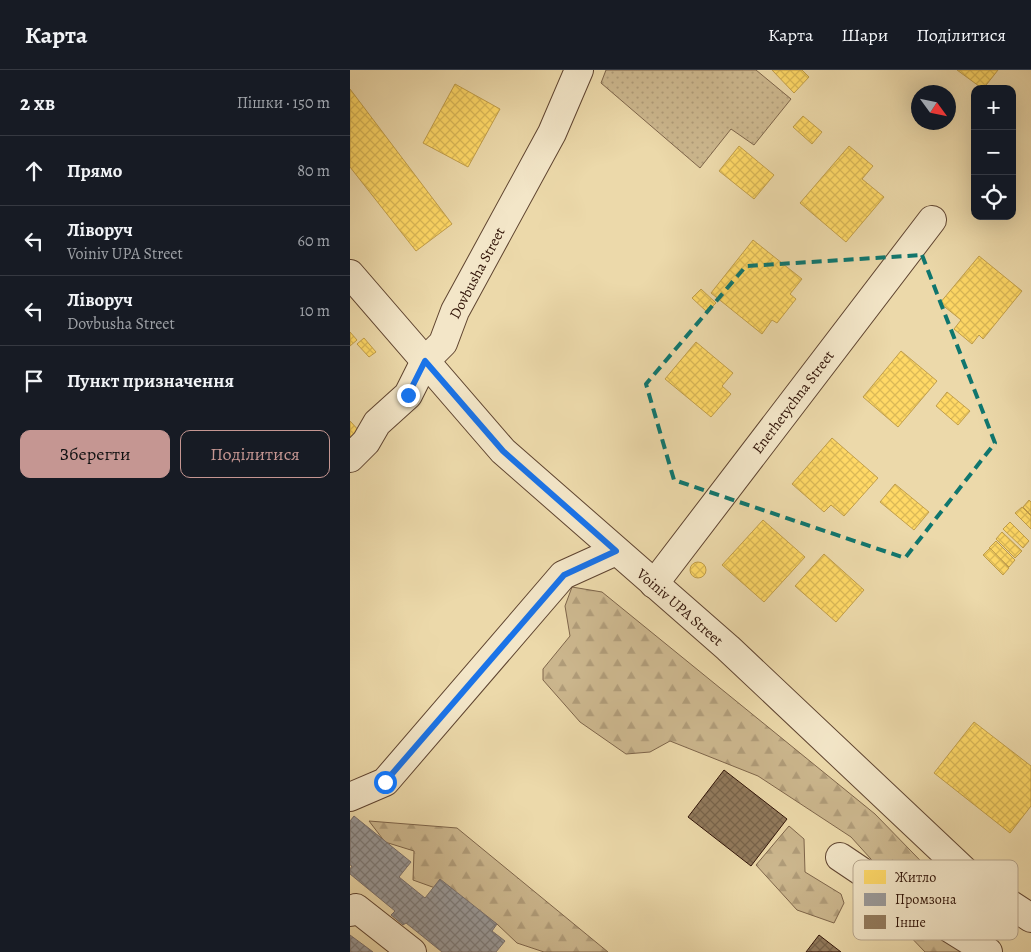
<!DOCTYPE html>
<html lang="uk">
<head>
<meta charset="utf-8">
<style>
  body { margin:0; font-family:Alegreya,serif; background:#20242c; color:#f1f3f6 }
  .controls { position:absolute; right:15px; top:15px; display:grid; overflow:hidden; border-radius:10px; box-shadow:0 5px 20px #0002 }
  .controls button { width:45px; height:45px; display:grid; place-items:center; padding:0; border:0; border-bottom:1px solid #363941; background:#171b24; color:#f1f3f6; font:25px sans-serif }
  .compass { position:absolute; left:561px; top:15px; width:45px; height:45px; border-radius:50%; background:#171b24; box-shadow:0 5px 20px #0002; rotate:123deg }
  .stop { position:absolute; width:15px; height:15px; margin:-11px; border:4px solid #1a73e8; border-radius:50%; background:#fff }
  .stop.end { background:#1a73e8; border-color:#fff; box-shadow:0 1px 5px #0008 }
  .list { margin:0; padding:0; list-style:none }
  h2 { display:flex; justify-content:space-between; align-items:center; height:65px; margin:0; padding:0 20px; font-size:21px }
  h2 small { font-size:16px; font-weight:400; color:#9ea1a6 }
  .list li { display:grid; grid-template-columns:32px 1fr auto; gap:15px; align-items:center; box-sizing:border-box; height:70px; padding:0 20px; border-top:1px solid #363941 }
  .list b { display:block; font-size:19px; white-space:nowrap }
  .list p { margin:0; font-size:16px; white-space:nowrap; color:#9ea1a6 }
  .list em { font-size:16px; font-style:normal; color:#9ea1a6 }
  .actions { display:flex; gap:10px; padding:15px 20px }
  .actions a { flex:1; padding:11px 0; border:1px solid #c59692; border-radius:10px; text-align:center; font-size:18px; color:#c59692 }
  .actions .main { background:#c59692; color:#111 }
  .icon { flex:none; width:28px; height:28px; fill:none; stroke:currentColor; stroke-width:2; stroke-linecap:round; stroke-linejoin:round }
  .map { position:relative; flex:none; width:681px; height:882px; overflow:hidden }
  header { display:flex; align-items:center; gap:30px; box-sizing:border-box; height:70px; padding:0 25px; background:#171b24; border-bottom:1px solid #363941 }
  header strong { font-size:24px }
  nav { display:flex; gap:28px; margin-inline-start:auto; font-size:18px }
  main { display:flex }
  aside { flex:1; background:#171b24 }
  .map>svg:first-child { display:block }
  .forest { fill:url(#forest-firs); stroke:#7e654a }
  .park { fill:url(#park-dots); stroke:#7e654a }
  .homes { fill:url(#homes-cross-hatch); stroke:#c19e4a }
  .industry { fill:url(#industry-cross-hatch); stroke:#7a716d }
  .building { fill:url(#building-cross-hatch); stroke:#301307 }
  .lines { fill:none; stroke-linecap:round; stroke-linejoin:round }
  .minor-casing { stroke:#5f4430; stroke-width:30 }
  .minor { stroke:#f3e6c8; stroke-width:28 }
  .route { stroke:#1a73e8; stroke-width:6 }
  .marked { fill:none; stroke:#0f766e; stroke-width:4; stroke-dasharray:10 6; stroke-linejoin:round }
  .labels { text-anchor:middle; stroke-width:5; stroke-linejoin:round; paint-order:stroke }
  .street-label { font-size:15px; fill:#301307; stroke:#f3e6c8 }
  .key { fill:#f3e6c8; stroke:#b8a78e; stroke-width:1 }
  .key-label { font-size:14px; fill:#301307 }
</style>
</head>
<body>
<header>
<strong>Карта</strong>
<nav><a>Карта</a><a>Шари</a><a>Поділитися</a></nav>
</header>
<main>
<aside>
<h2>2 хв<small>Пішки · 150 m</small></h2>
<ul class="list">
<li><svg class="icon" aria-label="ahead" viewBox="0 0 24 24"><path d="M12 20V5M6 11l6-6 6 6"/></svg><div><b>Прямо</b></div><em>80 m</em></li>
<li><svg class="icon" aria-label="left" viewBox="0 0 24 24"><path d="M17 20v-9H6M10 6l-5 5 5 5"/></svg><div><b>Ліворуч</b><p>Voiniv UPA Street</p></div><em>60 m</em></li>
<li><svg class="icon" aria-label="left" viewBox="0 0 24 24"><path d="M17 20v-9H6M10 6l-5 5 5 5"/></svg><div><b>Ліворуч</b><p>Dovbusha Street</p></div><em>10 m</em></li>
<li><svg class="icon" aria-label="arrive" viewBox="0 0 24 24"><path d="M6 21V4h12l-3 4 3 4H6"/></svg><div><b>Пункт призначення</b></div></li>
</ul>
<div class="actions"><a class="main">Зберегти</a><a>Поділитися</a></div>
</aside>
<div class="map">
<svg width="681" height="882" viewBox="0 0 681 882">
  <defs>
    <pattern id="forest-firs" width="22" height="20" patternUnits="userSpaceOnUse" patternTransform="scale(1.25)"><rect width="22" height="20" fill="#ccb78e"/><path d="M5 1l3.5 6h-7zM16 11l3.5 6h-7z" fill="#b09c79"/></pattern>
    <pattern id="park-dots" width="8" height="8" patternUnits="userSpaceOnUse" patternTransform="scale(1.25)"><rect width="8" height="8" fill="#ccb78e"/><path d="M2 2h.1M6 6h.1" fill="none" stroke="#b09c79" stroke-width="1.8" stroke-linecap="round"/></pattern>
    <pattern id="homes-cross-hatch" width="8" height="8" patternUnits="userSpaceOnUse" patternTransform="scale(1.25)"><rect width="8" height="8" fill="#ffd966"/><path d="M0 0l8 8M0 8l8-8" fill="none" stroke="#dbb957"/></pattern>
    <pattern id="industry-cross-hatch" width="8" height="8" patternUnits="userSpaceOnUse" patternTransform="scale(1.25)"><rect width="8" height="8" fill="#999"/><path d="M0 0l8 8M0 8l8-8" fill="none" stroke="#7d7c7b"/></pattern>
    <pattern id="building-cross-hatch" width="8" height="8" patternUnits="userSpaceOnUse" patternTransform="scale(1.25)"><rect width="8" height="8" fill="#927a5c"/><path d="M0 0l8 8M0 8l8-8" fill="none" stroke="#78634a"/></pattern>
  </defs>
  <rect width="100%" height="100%" fill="#ecd9aa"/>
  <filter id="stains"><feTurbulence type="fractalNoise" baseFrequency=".004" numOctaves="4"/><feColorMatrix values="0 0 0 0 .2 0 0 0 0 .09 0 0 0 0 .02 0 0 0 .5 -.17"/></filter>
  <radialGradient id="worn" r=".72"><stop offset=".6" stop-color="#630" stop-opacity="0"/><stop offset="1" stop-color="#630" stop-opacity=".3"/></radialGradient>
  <g class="forest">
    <polygon points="222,517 252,522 525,744 597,818 601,839 593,845 530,799 501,767 408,706 320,671 300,682 276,684 230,652 193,610 193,599 220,566 215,536"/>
    <polygon points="19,751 107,758 258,882 194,882 167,873 147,854 88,819 63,810 64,781 35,772"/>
    <polygon points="439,756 454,769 455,802 491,824 494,833 484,853 447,840 406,795"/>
    <polygon points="565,854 603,862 629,882 575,882 554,860"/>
  </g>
  <polygon class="park" points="256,0 406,0 441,29 404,75 381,59 350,98 251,13"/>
  <g class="homes">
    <polygon points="422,0 452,0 459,7 444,23"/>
    <polygon points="607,0 648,0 633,19"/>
    <polygon points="105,14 150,39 118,97 73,73"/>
    <polygon points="0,19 102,154 66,181 0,97"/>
    <polygon points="453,46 472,62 462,74 443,57"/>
    <polygon points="389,76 424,105 404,129 369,101"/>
    <polygon points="499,76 523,96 512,109 534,127 496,172 450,133"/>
    <polygon points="403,170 452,209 440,224 446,229 427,253 422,250 412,264 361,223"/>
    <polygon points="629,186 672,221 633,269 629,265 622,274 604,259 611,250 590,233"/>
    <polygon points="351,219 366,233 357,242 342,228"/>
    <polygon points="0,262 7,270 0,276"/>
    <polygon points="14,268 26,282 19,287 7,274"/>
    <polygon points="346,272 383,303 372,316 381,324 361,347 315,309"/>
    <polygon points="551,281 587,311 548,357 513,327"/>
    <polygon points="597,322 620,341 608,355 586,336"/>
    <polygon points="0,351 11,363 0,374"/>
    <polygon points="482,368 528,408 494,446 481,435 474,442 442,414"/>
    <polygon points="545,414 579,442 564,460 530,432"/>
    <polygon points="679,430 681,432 681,445 673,437"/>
    <polygon points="672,437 681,446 681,459 665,443"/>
    <polygon points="413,450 455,487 414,532 372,495"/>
    <polygon points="660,452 679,471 673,478 653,459"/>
    <polygon points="652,462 672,481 665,488 646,469"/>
    <polygon points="646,471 665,490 659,497 639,478"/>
    <polygon points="640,478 659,498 653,505 633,485"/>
    <polygon points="474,484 514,520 486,552 445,516"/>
    <circle cx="348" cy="500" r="8"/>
    <polygon points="624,652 681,696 681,736 660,763 584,703"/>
  </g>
  <g class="industry">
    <polygon points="4,746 61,792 49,807 75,828 90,809 147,854 142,861 155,871 146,882 92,882 56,853 53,855 41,845 45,841 0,804 0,799 2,796 0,795 0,751"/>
    <polygon points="0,865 23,882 0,882"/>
  </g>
  <g class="building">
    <polygon points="374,700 437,749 401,796 338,747"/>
    <polygon points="469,865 491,882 456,882"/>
  </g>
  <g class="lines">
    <g class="minor-casing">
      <g id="minor">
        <polyline points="0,204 153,381 378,578 626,812 681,848"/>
        <polyline points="0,388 16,372 27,353 58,325 75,291 93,273 105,241 202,63 229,0"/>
        <polyline points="304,514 582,150"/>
        <polyline points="0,727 35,712 213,505 266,481"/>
        <polyline points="490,787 545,824 638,882"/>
        <polyline points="0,842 6,838 62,882"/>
      </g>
    </g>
    <use href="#minor" class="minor"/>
  </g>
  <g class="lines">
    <polyline class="route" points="35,712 214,505 266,481 153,381 75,291 58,325"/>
  </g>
  <path class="marked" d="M 572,185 L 645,373 L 555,488 L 324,410 L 296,314 L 396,196 Z"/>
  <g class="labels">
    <g class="street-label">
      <text transform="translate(127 203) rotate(-62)" y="5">Dovbusha Street</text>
      <text transform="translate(443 332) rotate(-53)" y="5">Enerhetychna Street</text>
      <text transform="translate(330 537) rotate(41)" y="5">Voiniv UPA Street</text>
    </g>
  </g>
  <rect x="503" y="790" width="165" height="80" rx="8" class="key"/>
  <rect x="514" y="800" width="22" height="14" fill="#ffd966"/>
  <rect x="514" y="823" width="22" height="13" fill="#999"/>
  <rect x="514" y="845" width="22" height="14" fill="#927a5c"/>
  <g class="key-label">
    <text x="545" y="812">Житло</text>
    <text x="545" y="834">Промзона</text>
    <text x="545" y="857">Інше</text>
  </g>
  <rect width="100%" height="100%" filter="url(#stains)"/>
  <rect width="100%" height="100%" fill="url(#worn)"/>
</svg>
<div class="controls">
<button>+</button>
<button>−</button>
<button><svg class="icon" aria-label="locate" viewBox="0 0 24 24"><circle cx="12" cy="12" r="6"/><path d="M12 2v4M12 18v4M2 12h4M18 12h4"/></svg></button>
</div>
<svg class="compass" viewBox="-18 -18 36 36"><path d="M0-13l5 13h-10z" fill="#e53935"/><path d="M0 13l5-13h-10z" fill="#9ea1a6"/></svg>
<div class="stop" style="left:35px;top:712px"></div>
<div class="stop end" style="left:58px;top:325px"></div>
</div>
</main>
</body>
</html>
